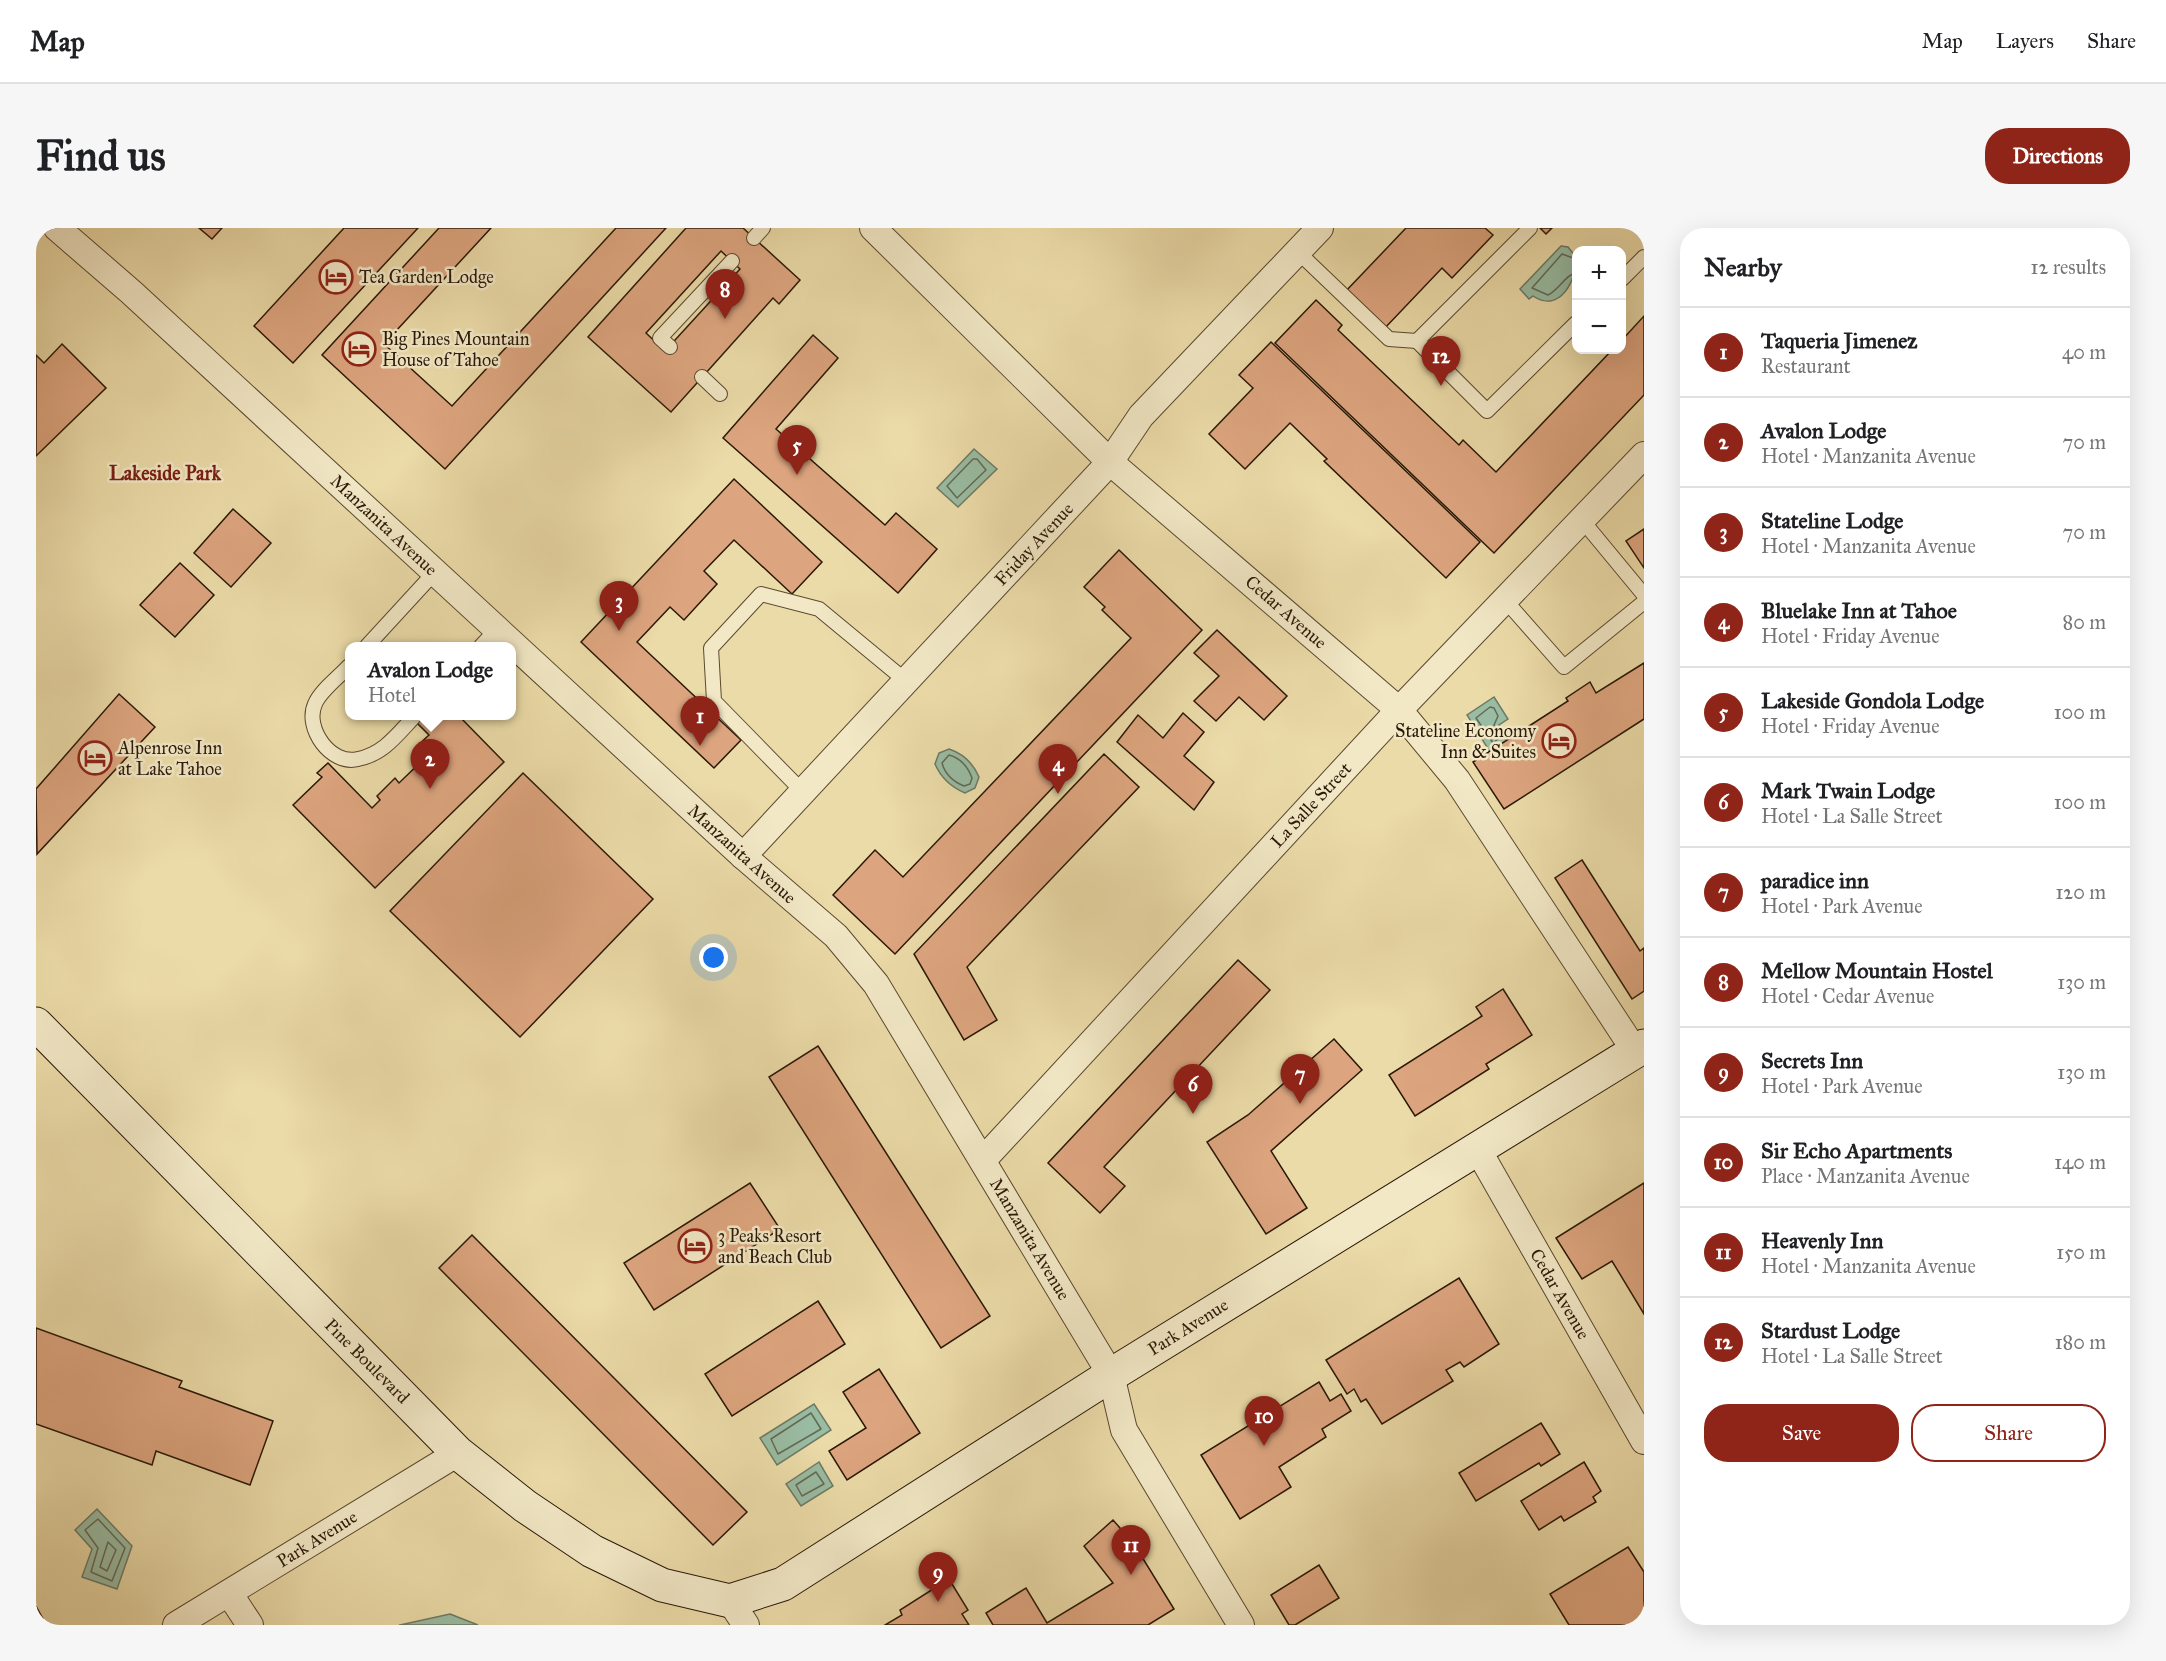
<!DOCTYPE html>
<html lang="en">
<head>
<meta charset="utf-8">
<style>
  body { margin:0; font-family:"IM FELL Great Primer",serif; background:#f6f6f6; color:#202124 }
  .controls { position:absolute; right:18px; top:18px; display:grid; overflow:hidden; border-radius:12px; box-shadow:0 6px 24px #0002 }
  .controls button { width:54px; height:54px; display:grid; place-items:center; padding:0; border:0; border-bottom:2px solid #e0e0e0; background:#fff; color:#202124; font:30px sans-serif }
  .you { position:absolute; left:678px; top:730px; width:21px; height:21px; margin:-15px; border:4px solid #fff; border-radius:50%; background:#1a73e8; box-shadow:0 0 0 9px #1a73e833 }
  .badge { display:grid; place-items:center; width:39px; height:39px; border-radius:50%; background:#8f2418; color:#fff; font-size:20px; font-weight:700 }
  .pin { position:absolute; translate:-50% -50px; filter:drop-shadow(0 2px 3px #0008) }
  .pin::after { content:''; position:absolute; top:32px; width:21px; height:18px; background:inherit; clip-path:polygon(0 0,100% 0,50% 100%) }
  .popup { position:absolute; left:309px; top:414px; width:171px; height:78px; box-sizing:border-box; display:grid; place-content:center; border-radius:12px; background:#fff; filter:drop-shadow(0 2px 4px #0005); font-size:20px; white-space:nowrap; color:#757577 }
  .popup b { font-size:22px; color:#202124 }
  .popup::after { content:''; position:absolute; left:50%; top:100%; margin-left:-12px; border:12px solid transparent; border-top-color:#fff }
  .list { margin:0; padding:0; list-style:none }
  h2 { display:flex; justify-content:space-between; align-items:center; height:78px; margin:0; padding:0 24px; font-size:26px }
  h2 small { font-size:20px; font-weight:400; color:#757577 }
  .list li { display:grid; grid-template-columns:39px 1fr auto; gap:18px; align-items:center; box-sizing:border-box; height:90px; padding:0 24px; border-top:2px solid #e0e0e0 }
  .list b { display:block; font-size:22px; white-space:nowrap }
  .list p { margin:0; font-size:20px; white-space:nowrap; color:#757577 }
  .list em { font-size:20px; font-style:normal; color:#757577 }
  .actions { display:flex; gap:12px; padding:18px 24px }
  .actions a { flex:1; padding:14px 0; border:2px solid #8f2418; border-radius:24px; text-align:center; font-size:21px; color:#8f2418 }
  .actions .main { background:#8f2418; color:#fff }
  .map { position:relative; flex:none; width:1608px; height:1397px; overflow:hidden; border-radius:24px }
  header { display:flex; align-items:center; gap:36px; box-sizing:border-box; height:84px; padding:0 30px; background:#fff; border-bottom:2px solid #e0e0e0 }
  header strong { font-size:28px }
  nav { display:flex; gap:33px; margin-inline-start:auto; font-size:21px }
  .intro { display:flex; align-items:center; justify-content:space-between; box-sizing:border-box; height:144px; padding:0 36px }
  h1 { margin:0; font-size:42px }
  .button { padding:15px 27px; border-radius:24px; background:#8f2418; color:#fff; font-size:21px; font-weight:700 }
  main { display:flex; gap:36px; padding:0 36px }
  aside { flex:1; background:#fff; border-radius:24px; box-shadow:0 6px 24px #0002 }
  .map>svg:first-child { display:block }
  .water { fill:#99bca3; stroke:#6d7a65; stroke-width:1.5 }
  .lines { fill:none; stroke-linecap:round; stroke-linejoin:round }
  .shore { stroke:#626a55; stroke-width:1.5 }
  .building { fill:#dda57f; stroke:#2a1807; stroke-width:1.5; fill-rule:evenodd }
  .lane-casing { stroke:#5a492f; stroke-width:16 }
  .street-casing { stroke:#5a492f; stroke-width:28 }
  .secondary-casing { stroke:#2a1807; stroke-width:35 }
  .lane { stroke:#f2e8c6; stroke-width:14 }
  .street { stroke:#f2e8c6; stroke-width:26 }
  .secondary { stroke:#f2e8c6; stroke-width:33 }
  .labels { text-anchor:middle; stroke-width:5; stroke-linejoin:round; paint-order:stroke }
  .poi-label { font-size:18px; fill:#2a1807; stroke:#f2e8c6; text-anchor:start }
  .street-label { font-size:18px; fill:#2a1807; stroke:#f2e8c6 }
  .neighbourhood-label { font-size:20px; font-weight:bold; fill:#7a1f14; stroke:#f2e8c6 }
</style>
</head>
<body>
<header>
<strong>Map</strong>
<nav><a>Map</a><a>Layers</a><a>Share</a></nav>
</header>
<div class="intro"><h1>Find us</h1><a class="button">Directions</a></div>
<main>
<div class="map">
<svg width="1608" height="1397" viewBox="0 0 1608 1397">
  <rect width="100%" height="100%" fill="#ebdba8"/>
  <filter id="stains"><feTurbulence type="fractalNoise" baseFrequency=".00333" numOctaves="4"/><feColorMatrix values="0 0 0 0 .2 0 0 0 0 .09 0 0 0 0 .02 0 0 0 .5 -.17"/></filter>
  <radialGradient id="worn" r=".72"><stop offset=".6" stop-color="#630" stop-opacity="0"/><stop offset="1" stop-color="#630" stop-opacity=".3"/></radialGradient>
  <g class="water">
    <path d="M 1525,18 L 1532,19 L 1540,29 C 1541,52 1524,86 1497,68 L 1493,71 L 1484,61 Z"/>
    <polygon points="938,221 961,241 922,279 901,260"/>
    <polygon points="1458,469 1472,491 1463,497 1472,512 1454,524 1431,487"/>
    <path d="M 913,521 C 928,526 937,535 943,549 L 939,560 L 929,565 C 915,559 905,550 899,536 L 903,525 Z"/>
    <polygon points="778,1176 795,1202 741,1237 724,1210"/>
    <polygon points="783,1234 797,1258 765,1278 750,1256"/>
    <polygon points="61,1281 96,1318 81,1361 46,1349 56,1321 39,1302"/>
    <polygon points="414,1386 442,1397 363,1397 364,1397"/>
  </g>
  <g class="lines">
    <g class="shore">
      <path d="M 1540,31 L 1526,26 L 1496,60 L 1512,67 C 1523,62 1530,46 1540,45"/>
      <polygon points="937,231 941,231 950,242 921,270 911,258"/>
      <polygon points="1454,479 1458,480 1462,488 1458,497 1463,510 1457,515 1440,490"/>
      <path d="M 913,527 C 924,530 932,539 936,550 L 934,556 L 928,558 C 918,554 909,546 906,535 Z"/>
      <polygon points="775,1185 785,1201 742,1226 735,1211"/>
      <polygon points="780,1244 788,1256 766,1268 760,1257"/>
      <polygon points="62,1291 89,1320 76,1353 55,1344 62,1320 49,1302"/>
      <polygon points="72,1314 80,1322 71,1343 64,1339"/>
    </g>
  </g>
  <g class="building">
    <polygon points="163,0 186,0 176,11"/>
    <polygon points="308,0 382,0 257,135 218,98"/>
    <polygon points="403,0 455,0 348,116 416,178 580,0 630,0 409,241 286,127"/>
    <path d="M 650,0 L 707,0 L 764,52 L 743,76 L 737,70 L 635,184 L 552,109 ZM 685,23 L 704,41 L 629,123 L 610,105 Z"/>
    <polygon points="1370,0 1449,0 1457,7 1416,50 1406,40 1348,101 1309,64"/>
    <polygon points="1504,0 1516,0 1510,6"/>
    <polygon points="1280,72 1306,97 1302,102 1423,217 1427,212 1460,244 1576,122 1586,122 1586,112 1608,88 1608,167 1458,325 1239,115"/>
    <polygon points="777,107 802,130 740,201 849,297 860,285 901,321 862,365 687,210"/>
    <polygon points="1235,114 1444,314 1410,350 1288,233 1291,231 1254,195 1209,241 1173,206 1217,160 1203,147"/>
    <polygon points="26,116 70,160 0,228 0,127 8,135"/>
    <polygon points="698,251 786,334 756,366 698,312 668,343 681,356 648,392 634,379 601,414 705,512 678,540 545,414"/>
    <polygon points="197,281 235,315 195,359 158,325"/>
    <polygon points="1608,301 1608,340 1590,313"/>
    <polygon points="1083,322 1166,402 859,726 797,667 839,622 867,649 1095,410 1066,382 1069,379 1048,359"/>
    <polygon points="144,335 178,367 139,409 104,377"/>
    <polygon points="1181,402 1251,468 1228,492 1203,469 1180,493 1158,473 1183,448 1158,425"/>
    <polygon points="1608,435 1608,491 1468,581 1437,534 1532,473 1530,470 1554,454 1560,465"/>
    <polygon points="83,466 119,499 1,626 0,561"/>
    <polygon points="1147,485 1168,504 1148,528 1178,554 1158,582 1081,514 1102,487 1127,510"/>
    <polygon points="374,488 423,488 468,534 339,660 257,577 286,549 281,545 292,535 336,580 344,572 341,568 359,550 363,555 391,528 381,518 393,507"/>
    <polygon points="1068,526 1103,559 931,739 961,792 928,812 878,726"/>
    <polygon points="487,545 617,671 484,809 354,683"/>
    <polygon points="1546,632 1604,723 1608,720 1608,763 1596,771 1519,650"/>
    <polygon points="1202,732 1234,762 1068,939 1089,958 1064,985 1012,935"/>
    <polygon points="1467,761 1496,807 1450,836 1453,841 1379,888 1353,847 1446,788 1440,779"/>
    <polygon points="1298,811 1326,842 1235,923 1271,980 1230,1006 1171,914 1212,887"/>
    <polygon points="782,818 954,1088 905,1120 733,849"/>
    <polygon points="714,955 744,1001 618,1082 588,1035"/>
    <polygon points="1608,955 1608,1086 1576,1033 1546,1051 1520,1010"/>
    <polygon points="436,1007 711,1284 677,1317 403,1040"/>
    <polygon points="1423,1050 1463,1116 1428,1139 1424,1134 1410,1142 1417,1153 1346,1196 1330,1171 1325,1174 1318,1161 1311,1166 1290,1132"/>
    <polygon points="782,1073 809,1116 696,1188 669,1146"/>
    <polygon points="0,1100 146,1153 143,1159 237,1193 214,1257 120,1223 116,1237 0,1196"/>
    <polygon points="843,1141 884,1205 811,1252 793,1223 830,1200 807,1164"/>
    <polygon points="1283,1154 1294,1173 1305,1166 1315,1183 1286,1201 1290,1209 1243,1239 1255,1259 1204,1291 1165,1227"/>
    <polygon points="1505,1195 1524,1226 1505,1238 1503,1235 1440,1273 1423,1245"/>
    <polygon points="1548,1234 1565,1263 1557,1269 1560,1274 1528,1293 1525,1288 1503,1302 1485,1273"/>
    <polygon points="1077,1292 1098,1316 1138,1381 1112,1397 957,1397 950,1385 990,1360 1011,1395 1077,1355 1048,1318"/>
    <polygon points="1592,1319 1608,1344 1608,1397 1533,1397 1514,1366"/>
    <polygon points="1283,1337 1303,1370 1259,1397 1253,1397 1235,1367"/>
    <polygon points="916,1356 932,1382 926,1386 933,1397 849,1397 866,1387 864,1382 897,1361 900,1365"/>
    <polygon points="0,1378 7,1391 0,1395"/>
  </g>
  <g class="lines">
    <g class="lane-casing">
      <g id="lane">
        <polyline points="1494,0 1381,113 1451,183 1540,95"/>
        <polyline points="718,10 727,0"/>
        <polyline points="1262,24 1353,111 1381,113"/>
        <polyline points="1586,51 1608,29"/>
        <polyline points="634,119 624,110 696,33"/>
        <polyline points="666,149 684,166"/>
        <polyline points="1546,292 1608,367"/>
        <polyline points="1469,372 1528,439 1608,374"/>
        <polyline points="331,418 399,344"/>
        <polyline points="445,418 461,401"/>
        <path d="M 313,438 C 303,449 284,463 279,476 C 268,500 295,538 322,531 C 347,526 360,508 377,490"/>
        <polyline points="767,564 678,473 675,420 725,366 783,381 870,453"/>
      </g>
    </g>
    <g class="street-casing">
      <g id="street">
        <polyline points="21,0 95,64 707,628 800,708 840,756 1075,1147 1088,1202 1205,1397"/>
        <polyline points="837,0 1074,234 1363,482 1421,552 1599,823"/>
        <polyline points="707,628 1074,234 1105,188 1284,0"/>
        <polyline points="1441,920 1608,1213"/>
        <polyline points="947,932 1363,482 1608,227"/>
        <polyline points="193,1365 214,1397"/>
        <polyline points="694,1373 710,1397"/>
        <polyline points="140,1397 422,1225"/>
      </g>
    </g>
    <g class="secondary-casing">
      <polyline id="secondary" points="0,796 422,1225 489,1278 556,1323 626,1357 694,1373 747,1356 1075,1147 1608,818"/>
    </g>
    <use href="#lane" class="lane"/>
    <use href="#street" class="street"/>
    <use href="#secondary" class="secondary"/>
  </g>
  <defs>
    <g id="hotel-ring" transform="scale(1.725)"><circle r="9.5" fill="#f2e8c6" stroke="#8f2418" stroke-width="1.5"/><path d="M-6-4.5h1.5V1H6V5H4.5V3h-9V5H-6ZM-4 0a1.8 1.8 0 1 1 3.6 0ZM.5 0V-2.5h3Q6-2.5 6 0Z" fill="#8f2418"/></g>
  </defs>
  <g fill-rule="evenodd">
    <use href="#hotel-ring" x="300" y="49"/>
    <use href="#hotel-ring" x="323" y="121"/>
    <use href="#hotel-ring" x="1523" y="513"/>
    <use href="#hotel-ring" x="59" y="530"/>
    <use href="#hotel-ring" x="659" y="1018"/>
  </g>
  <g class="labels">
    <g class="poi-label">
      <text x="323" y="55">Tea Garden Lodge</text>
      <text x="346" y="117">Big Pines Mountain<tspan x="346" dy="21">House of Tahoe</tspan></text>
      <text x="1500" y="509" text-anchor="end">Stateline Economy<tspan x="1500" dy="21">Inn &amp; Suites</tspan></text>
      <text x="82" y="526">Alpenrose Inn<tspan x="82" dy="21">at Lake Tahoe</tspan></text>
      <text x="682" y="1014">3 Peaks Resort<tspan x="682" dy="21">and Beach Club</tspan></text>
    </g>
    <g class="street-label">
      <text transform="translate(348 297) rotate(43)" y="6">Manzanita Avenue</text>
      <text transform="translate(998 316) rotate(-47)" y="6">Friday Avenue</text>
      <text transform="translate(1250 384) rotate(41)" y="6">Cedar Avenue</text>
      <text transform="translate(1275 577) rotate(-47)" y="6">La Salle Street</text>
      <text transform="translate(706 626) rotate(42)" y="6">Manzanita Avenue</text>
      <text transform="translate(994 1011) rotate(59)" y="6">Manzanita Avenue</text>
      <text transform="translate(1524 1066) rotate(60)" y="6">Cedar Avenue</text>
      <text transform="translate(1152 1099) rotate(-32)" y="6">Park Avenue</text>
      <text transform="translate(331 1133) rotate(45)" y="6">Pine Boulevard</text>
      <text transform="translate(281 1311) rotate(-32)" y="6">Park Avenue</text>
    </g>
    <g class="neighbourhood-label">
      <text x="129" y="252">Lakeside Park</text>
    </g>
  </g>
  <rect width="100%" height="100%" filter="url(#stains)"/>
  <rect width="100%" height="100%" fill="url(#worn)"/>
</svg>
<div class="controls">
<button>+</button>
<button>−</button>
</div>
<div class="you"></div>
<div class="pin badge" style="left:664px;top:518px">1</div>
<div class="pin badge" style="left:394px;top:561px">2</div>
<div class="popup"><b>Avalon Lodge</b>Hotel</div>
<div class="pin badge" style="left:583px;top:403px">3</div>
<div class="pin badge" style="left:1022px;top:566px">4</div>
<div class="pin badge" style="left:761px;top:247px">5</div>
<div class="pin badge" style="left:1157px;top:886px">6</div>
<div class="pin badge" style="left:1264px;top:876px">7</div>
<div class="pin badge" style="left:689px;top:91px">8</div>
<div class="pin badge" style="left:902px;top:1374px">9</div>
<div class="pin badge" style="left:1228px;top:1218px">10</div>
<div class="pin badge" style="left:1095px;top:1347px">11</div>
<div class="pin badge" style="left:1405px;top:158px">12</div>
</div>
<aside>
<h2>Nearby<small>12 results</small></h2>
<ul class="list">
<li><span class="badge">1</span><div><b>Taqueria Jimenez</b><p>Restaurant</p></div><em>40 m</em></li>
<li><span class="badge">2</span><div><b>Avalon Lodge</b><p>Hotel · Manzanita Avenue</p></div><em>70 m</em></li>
<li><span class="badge">3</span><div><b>Stateline Lodge</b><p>Hotel · Manzanita Avenue</p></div><em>70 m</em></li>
<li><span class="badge">4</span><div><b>Bluelake Inn at Tahoe</b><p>Hotel · Friday Avenue</p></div><em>80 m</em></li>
<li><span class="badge">5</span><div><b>Lakeside Gondola Lodge</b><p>Hotel · Friday Avenue</p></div><em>100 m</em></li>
<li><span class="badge">6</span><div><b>Mark Twain Lodge</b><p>Hotel · La Salle Street</p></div><em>100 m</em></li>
<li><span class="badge">7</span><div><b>paradice inn</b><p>Hotel · Park Avenue</p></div><em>120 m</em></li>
<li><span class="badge">8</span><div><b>Mellow Mountain Hostel</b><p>Hotel · Cedar Avenue</p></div><em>130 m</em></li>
<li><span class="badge">9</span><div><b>Secrets Inn</b><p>Hotel · Park Avenue</p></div><em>130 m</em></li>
<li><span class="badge">10</span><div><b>Sir Echo Apartments</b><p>Place · Manzanita Avenue</p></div><em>140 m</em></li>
<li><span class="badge">11</span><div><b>Heavenly Inn</b><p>Hotel · Manzanita Avenue</p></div><em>150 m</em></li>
<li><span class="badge">12</span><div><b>Stardust Lodge</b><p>Hotel · La Salle Street</p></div><em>180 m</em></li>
</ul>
<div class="actions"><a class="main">Save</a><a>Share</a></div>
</aside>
</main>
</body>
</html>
